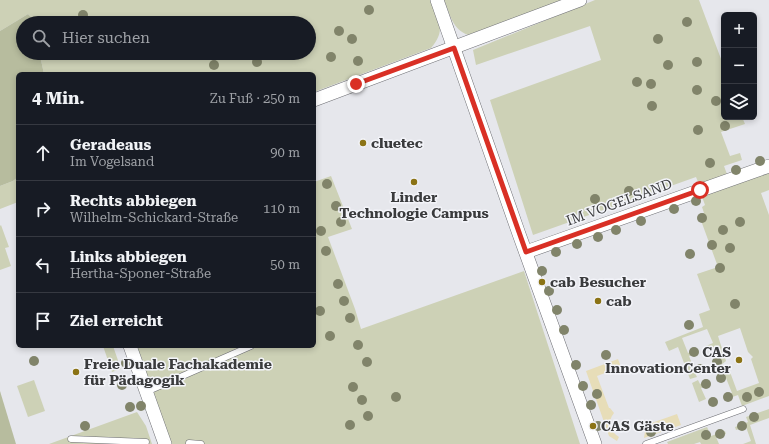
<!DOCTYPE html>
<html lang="de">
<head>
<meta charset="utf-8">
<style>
  body { margin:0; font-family:"Roboto Serif",serif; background:#20242c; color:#f1f3f6 }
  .controls { position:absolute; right:12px; top:12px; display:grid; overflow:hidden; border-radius:6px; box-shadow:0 2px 6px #0003 }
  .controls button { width:36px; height:36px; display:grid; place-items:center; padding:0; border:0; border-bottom:1px solid #363941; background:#171b24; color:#f1f3f6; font:20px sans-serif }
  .stop { position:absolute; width:12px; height:12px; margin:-9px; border:3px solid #d93025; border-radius:50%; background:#fff }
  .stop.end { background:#d93025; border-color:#fff; box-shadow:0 1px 4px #0008 }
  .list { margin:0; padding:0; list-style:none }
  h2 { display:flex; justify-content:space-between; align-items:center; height:52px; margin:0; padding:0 16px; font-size:17px }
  h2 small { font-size:13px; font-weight:400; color:#9ea1a6 }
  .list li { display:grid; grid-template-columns:26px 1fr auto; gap:12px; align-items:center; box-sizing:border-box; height:56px; padding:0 16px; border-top:1px solid #363941 }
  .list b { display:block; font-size:15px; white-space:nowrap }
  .list p { margin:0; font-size:13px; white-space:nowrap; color:#9ea1a6 }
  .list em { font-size:13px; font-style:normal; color:#9ea1a6 }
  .icon { flex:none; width:22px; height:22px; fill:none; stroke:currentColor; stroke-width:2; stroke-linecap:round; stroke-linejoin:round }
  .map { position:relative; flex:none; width:769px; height:444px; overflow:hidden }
  .search { position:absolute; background:#171b24; box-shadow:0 2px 6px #0003; left:16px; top:16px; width:300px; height:44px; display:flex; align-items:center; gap:10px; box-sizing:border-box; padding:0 14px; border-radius:22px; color:#9ea1a6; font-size:15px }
  .panel { position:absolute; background:#171b24; box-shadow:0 2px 6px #0003; left:16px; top:72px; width:300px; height:276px; border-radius:6px }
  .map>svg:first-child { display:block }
  .green { fill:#cdd1b6 }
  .forest { fill:#b7bc9e }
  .sand { fill:#e7ddb8 }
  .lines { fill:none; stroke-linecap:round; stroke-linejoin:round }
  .lane-casing { stroke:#6c6d72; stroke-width:7 }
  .street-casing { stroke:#6c6d72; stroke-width:14 }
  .lane { stroke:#fff; stroke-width:6 }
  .street { stroke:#fff; stroke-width:13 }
  .tree { fill:#81846a }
  .route { stroke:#d93025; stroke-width:5 }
  .poi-dot { fill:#8b7315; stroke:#f3f4f9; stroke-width:1.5 }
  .labels { text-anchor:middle; stroke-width:3; stroke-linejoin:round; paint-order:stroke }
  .poi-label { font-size:14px; font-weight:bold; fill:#3a3b3d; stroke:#f3f4f9; text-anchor:start }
  .street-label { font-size:14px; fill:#3a3b3d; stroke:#f3f4f9 }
</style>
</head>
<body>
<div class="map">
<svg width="769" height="444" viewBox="0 0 769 444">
  <rect width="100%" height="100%" fill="#e6e7ec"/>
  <g class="green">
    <path d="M 0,0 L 431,0 C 438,21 447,29 431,48 L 314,92 L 314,74 L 44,74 L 41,60 L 30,59 L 36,53 L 309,53 L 309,23 L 37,23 L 28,14 L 0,31 Z"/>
    <path d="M 444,0 L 566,0 L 468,35 C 452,29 450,14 444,0 Z"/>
    <polygon points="595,0 699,0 724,67 724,117 742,117 745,124 721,132 730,156 740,153 742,160 724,166 728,177 700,187 696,177 533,235 490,100 601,60 590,26 476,65 473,50"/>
    <polygon points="769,173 769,190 761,193 769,215 769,396 742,406 738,395 727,399 725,396 732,393 726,378 720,380 718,377 730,372 737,391 759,383 751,359 753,357 748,352 740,328 718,336 726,361 721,365 720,363 714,366 712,362 719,359 714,347 707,349 706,346 713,343 707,329 682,338 688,353 695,350 696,353 689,356 694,369 702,366 703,370 695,373 697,377 690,379 678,347 669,351 665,342 703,327 699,314 710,310 697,274 718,267 699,215 704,213 702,207 705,205 701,194"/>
    <polygon points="331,176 352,229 328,237 355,309 361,329 524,271 580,444 171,444 135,346 314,346 314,182"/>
    <polygon points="18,177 18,202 0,209 0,186 13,181"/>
    <polygon points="1,225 9,247 5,248 11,266 0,270 0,226"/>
    <polygon points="103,346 113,346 121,369 112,372"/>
    <polygon points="34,380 45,411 28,417 17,386"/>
    <polygon points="698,380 700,384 707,381 709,385 701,388 706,399 699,402 692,383"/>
    <polygon points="769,409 769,418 750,425 756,444 743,444 751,441 746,427 736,430 735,427 748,422 746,417"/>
    <polygon points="137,412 146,426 152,444 49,444"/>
    <polygon points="707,427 711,436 725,431 726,434 716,437 719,444 701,444 700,442 694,444 668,444 667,442"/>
  </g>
  <g class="forest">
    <polygon points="28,14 37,23 23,23 23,53 29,53 31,59 35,58 41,60 44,74 18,74 18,177 13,181 0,186 0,31"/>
    <polygon points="0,391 16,444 0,444"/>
  </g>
  <g class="sand">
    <path d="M 618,359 L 621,367 L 597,376 L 609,408 L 610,408 L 614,413 C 607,422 609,431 619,437 L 617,441 L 609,436 L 586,371 Z"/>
    <polygon points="677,414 681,425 644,438 646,425"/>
  </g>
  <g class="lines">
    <g class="lane-casing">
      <g id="lane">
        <polyline points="146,392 251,346"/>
        <polyline points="71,439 146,442"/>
        <polyline points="189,443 201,444"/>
        <polyline points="646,444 743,409"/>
      </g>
    </g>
    <g class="street-casing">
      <g id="street">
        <polyline points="437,0 519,234 595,444"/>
        <polyline points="314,100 580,0"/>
        <polyline points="526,252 769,166"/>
        <polyline points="130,346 165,444"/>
      </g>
    </g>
    <use href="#lane" class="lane"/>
    <use href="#street" class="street"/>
  </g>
  <g class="tree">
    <circle cx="369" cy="10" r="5"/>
    <circle cx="83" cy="15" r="5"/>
    <circle cx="687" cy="22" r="5"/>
    <circle cx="339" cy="31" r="5"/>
    <circle cx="352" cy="39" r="5"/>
    <circle cx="658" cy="39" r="5"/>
    <circle cx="331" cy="57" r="5"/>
    <circle cx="358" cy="61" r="5"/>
    <circle cx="257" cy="62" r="5"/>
    <circle cx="697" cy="62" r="5"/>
    <circle cx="214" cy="65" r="5"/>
    <circle cx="668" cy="65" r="5"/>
    <circle cx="637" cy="82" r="5"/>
    <circle cx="651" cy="84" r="5"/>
    <circle cx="697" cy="90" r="5"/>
    <circle cx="716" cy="101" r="5"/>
    <circle cx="652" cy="106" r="5"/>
    <circle cx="725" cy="126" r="5"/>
    <circle cx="698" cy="130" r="5"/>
    <circle cx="760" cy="161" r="5"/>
    <circle cx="710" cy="163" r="5"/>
    <circle cx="736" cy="170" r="5"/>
    <circle cx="327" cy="184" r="5"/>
    <circle cx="629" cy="191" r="5"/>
    <circle cx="595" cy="199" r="5"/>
    <circle cx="696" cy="201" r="5"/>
    <circle cx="336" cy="206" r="5"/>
    <circle cx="674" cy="209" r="5"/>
    <circle cx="702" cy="218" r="5"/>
    <circle cx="641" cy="221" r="5"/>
    <circle cx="341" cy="222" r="5"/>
    <circle cx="740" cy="222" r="5"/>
    <circle cx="616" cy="230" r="5"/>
    <circle cx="723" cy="230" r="5"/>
    <circle cx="321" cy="231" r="5"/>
    <circle cx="598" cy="237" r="5"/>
    <circle cx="577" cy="244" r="5"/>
    <circle cx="712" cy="245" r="5"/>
    <circle cx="730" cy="248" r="5"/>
    <circle cx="326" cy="251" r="5"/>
    <circle cx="556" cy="252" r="5"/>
    <circle cx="690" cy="254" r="5"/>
    <circle cx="720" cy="268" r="5"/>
    <circle cx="542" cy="271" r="5"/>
    <circle cx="338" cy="284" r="5"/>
    <circle cx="549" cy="291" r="5"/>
    <circle cx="344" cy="301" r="5"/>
    <circle cx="735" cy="304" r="5"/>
    <circle cx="557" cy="310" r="5"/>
    <circle cx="320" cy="311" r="5"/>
    <circle cx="350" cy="318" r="5"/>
    <circle cx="689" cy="325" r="5"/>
    <circle cx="564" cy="330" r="5"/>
    <circle cx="330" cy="336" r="5"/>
    <circle cx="358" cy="345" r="5"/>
    <circle cx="694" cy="352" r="5"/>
    <circle cx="606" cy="355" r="5"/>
    <circle cx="34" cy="361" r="5"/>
    <circle cx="367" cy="362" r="5"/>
    <circle cx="717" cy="362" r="5"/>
    <circle cx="126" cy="363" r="5"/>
    <circle cx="576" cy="365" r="5"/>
    <circle cx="700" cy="369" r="5"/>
    <circle cx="721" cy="378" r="5"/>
    <circle cx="706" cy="384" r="5"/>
    <circle cx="122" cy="385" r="5"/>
    <circle cx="583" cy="386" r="5"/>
    <circle cx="353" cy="387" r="5"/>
    <circle cx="759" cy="392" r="5"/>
    <circle cx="597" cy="394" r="5"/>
    <circle cx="396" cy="397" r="5"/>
    <circle cx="728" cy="397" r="5"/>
    <circle cx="747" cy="397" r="5"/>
    <circle cx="362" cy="400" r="5"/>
    <circle cx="713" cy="402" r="5"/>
    <circle cx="591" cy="405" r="5"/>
    <circle cx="141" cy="406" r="5"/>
    <circle cx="130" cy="407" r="5"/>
    <circle cx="368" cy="416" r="5"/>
    <circle cx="754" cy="417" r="5"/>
    <circle cx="350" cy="425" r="5"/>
    <circle cx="85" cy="426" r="5"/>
    <circle cx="598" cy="426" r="5"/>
    <circle cx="742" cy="426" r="5"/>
    <circle cx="651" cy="432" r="5"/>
    <circle cx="720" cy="434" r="5"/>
    <circle cx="706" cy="435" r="5"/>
  </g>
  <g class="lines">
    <polyline class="route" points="356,84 454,48 526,252 700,190"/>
  </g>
  <g class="poi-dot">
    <circle cx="363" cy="143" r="4"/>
    <circle cx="414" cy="182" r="4"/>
    <circle cx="542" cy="282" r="4"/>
    <circle cx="598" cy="301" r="4"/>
    <circle cx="739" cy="360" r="4"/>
    <circle cx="76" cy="372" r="4"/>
    <circle cx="593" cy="426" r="4"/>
  </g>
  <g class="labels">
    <g class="poi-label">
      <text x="371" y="148">cluetec</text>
      <text x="414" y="202" text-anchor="middle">Linder<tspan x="414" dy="16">Technologie Campus</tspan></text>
      <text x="550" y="287">cab Besucher</text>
      <text x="606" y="306">cab</text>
      <text x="731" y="357" text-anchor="end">CAS<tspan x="731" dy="16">InnovationCenter</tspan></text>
      <text x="84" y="369">Freie Duale Fachakademie<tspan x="84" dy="16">für Pädagogik</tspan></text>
      <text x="601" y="431">CAS Gäste</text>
    </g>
    <g class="street-label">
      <text transform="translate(619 202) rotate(-20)" y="5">IM VOGELSAND</text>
    </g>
  </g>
</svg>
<div class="controls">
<button>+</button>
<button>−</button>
<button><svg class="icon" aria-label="layers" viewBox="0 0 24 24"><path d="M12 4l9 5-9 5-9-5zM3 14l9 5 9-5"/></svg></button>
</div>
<div class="stop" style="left:700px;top:190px"></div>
<div class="stop end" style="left:356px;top:84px"></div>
<div class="search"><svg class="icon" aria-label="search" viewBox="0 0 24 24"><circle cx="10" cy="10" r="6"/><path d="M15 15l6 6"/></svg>Hier suchen</div>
<section class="panel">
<h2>4 Min.<small>Zu Fuß · 250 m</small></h2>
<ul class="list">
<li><svg class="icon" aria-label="ahead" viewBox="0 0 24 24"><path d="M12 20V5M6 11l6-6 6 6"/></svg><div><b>Geradeaus</b><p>Im Vogelsand</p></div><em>90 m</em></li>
<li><svg class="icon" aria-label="right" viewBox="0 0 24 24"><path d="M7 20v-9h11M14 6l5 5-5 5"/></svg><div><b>Rechts abbiegen</b><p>Wilhelm-Schickard-Straße</p></div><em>110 m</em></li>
<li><svg class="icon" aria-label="left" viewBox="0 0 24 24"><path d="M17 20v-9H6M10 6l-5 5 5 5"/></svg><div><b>Links abbiegen</b><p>Hertha-Sponer-Straße</p></div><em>50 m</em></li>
<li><svg class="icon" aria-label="arrive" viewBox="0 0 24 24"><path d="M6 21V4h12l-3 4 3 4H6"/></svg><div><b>Ziel erreicht</b></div></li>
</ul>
</section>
</div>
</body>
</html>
